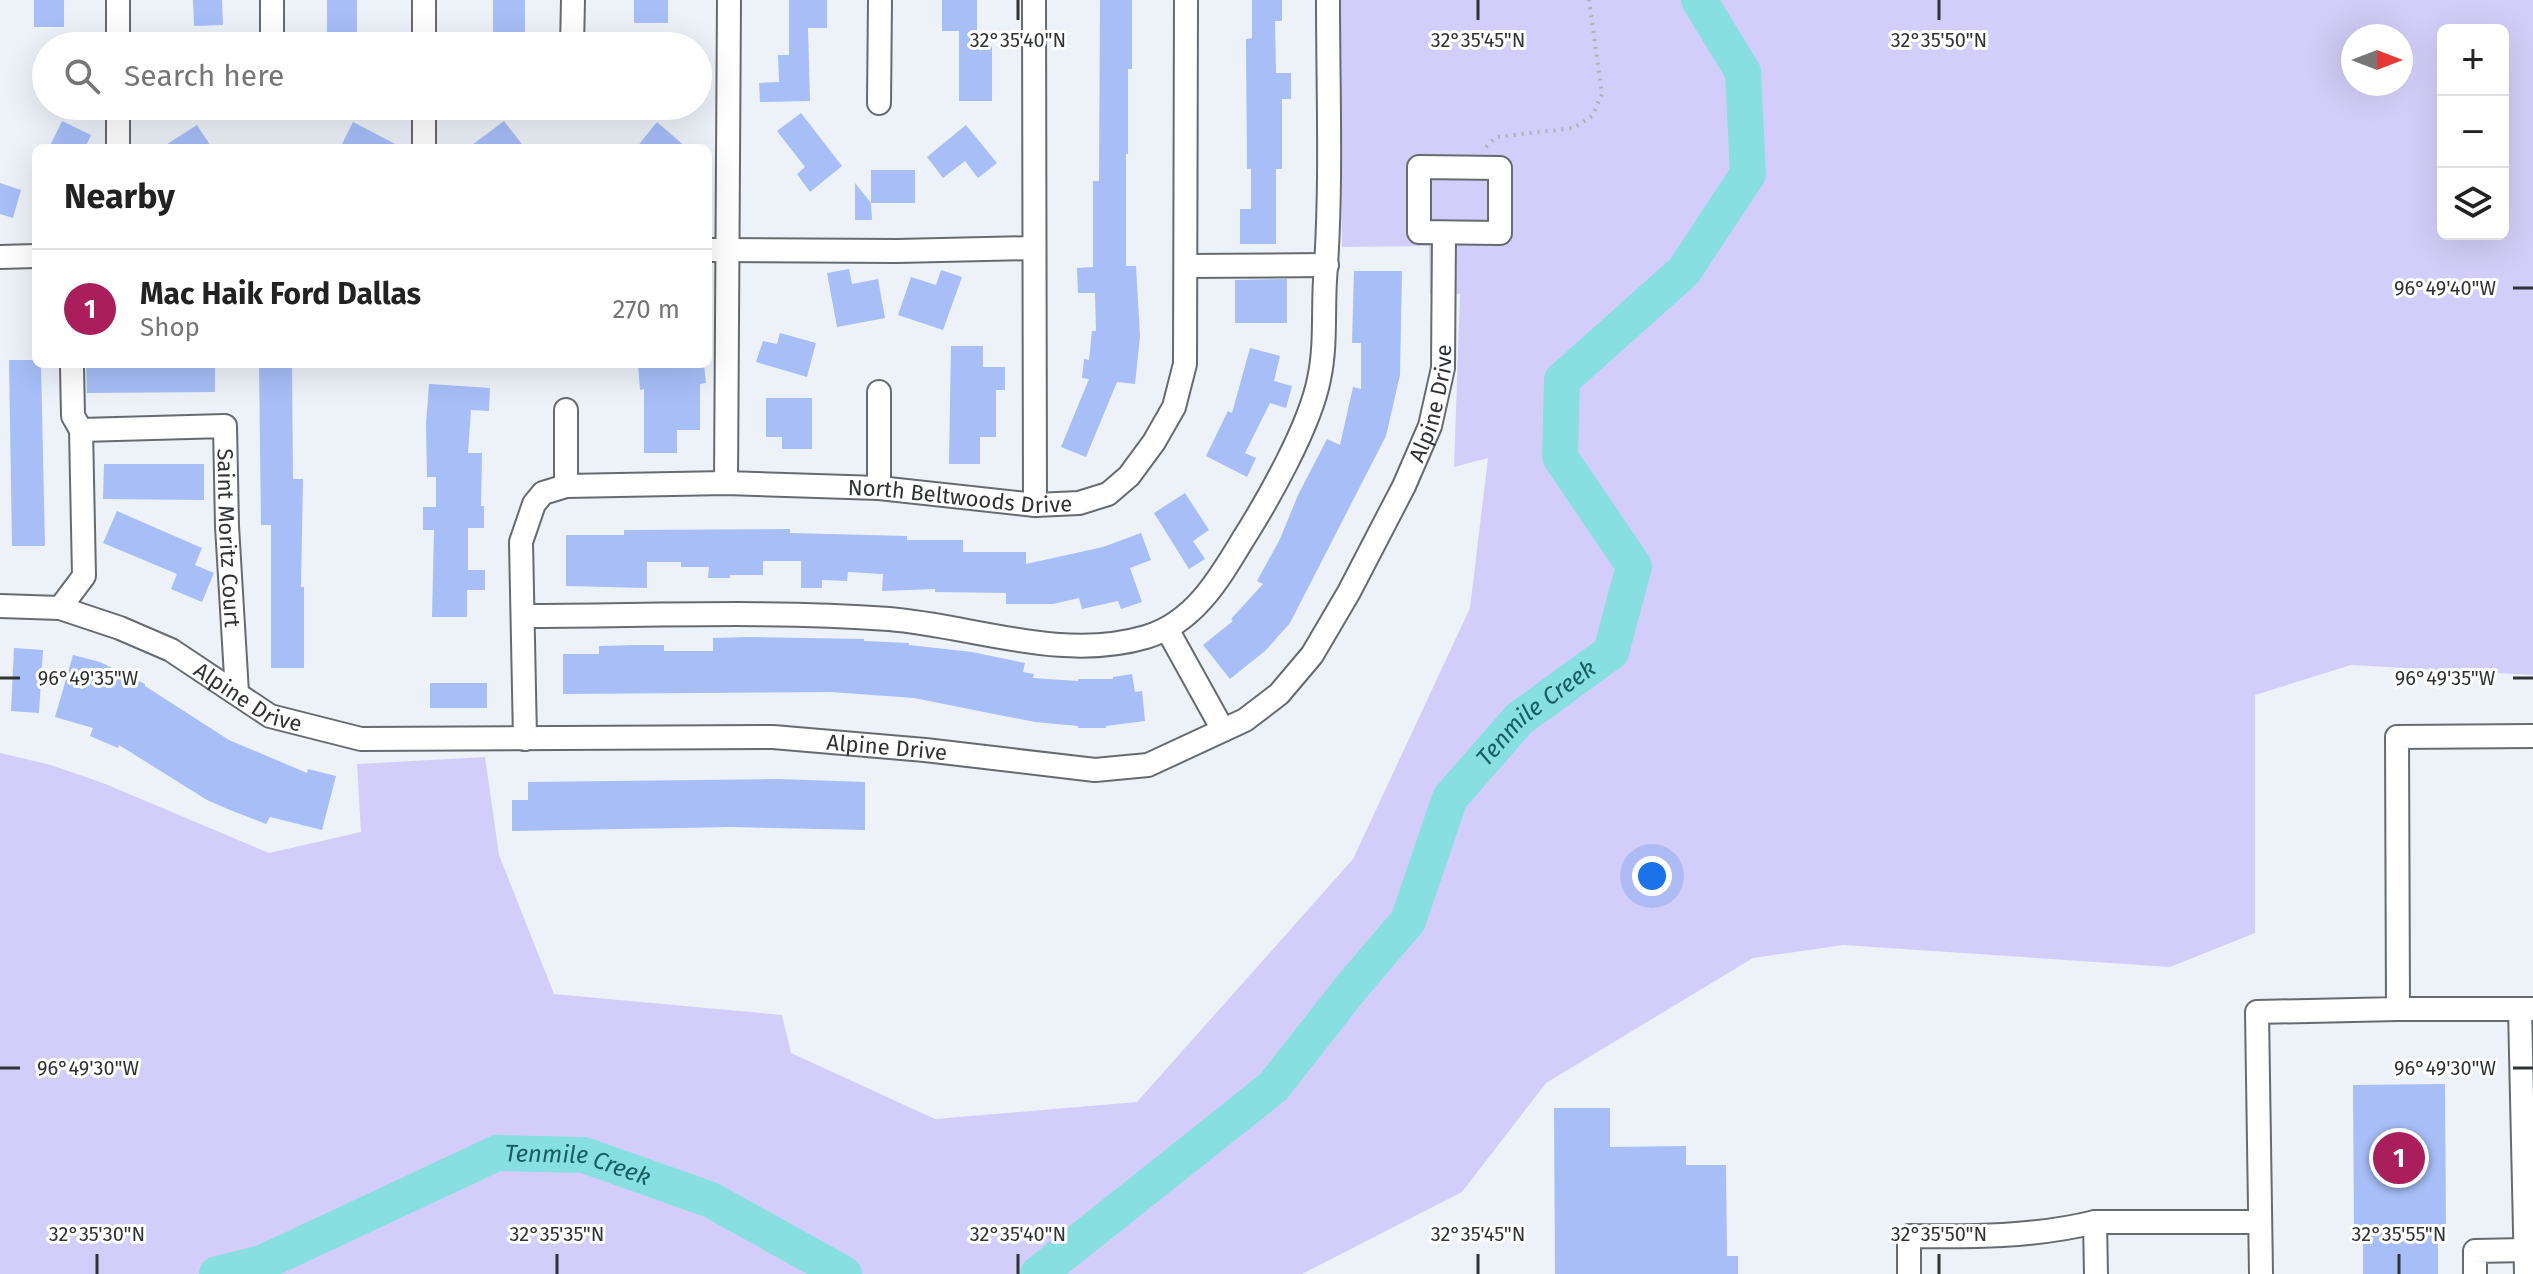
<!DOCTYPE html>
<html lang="en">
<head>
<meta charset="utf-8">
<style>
  body { margin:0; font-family:"Fira Sans",sans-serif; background:#f6f6f6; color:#222 }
  .controls { position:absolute; right:24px; top:24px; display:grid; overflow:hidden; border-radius:12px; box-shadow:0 8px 32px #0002 }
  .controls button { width:72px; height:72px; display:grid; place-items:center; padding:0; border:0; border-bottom:2px solid #e0e0e0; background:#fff; color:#222; font:40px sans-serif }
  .compass { position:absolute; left:2341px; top:24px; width:72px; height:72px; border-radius:50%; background:#fff; box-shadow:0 8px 32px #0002; rotate:90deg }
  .you { position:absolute; left:1652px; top:876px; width:28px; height:28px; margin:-20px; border:6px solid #fff; border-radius:50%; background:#1a73e8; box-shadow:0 0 0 12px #1a73e833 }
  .badge { display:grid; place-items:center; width:52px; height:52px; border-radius:50%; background:#ab1e5c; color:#fff; font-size:26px; font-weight:700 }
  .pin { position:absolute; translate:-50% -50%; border:4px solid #fff; box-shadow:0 2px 8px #0006 }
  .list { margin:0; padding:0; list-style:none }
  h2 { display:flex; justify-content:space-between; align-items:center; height:104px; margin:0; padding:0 32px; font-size:34px }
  h2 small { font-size:26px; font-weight:400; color:#767676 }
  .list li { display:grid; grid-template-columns:52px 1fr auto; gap:24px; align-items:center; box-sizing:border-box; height:120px; padding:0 32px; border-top:2px solid #e0e0e0 }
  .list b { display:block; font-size:30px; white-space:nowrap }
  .list p { margin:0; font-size:26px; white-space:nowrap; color:#767676 }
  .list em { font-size:26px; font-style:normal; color:#767676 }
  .icon { flex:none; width:44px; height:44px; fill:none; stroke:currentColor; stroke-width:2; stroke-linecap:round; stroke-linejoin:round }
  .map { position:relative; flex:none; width:2533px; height:1274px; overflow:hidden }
  .search { position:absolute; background:#fff; box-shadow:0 8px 32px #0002; left:32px; top:32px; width:680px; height:88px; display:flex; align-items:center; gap:20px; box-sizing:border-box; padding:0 28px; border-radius:44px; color:#767676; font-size:30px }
  .panel { position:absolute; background:#fff; box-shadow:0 8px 32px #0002; left:32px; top:144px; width:680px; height:224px; border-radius:12px }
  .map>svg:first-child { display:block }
  .green { fill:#d3cef9; fill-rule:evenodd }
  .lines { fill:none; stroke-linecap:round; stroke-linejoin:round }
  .river { stroke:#87dfe1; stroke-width:36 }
  .building { fill:#a7bef7 }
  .minor-casing { stroke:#666b70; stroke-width:26 }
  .path { stroke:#adb2b6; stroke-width:4; stroke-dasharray:2 6; stroke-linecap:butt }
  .minor { stroke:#fff; stroke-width:22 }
  .ticks { fill:none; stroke:#303234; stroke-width:3 }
  .labels { text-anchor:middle; stroke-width:6; stroke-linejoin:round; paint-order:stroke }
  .street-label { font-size:22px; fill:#303234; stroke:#fff }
  .water-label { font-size:24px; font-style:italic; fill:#155f61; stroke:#fff }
  .ticks-label { font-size:20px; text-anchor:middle; fill:#303234; stroke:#fff; stroke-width:6; stroke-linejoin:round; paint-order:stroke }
</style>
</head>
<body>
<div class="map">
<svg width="2533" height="1274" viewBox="0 0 2533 1274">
  <rect width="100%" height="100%" fill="#ecf2f8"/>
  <path class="green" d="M 1339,0 L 2533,0 L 2533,675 L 2351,665 L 2255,695 L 2255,933 L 2170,967 L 1843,945 L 1753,958 L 1546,1083 L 1462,1192 L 1302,1274 L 0,1274 L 0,753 L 51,765 L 103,783 L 269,853 L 361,832 L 357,764 L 485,757 L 499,855 L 554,994 L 782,1015 L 791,1053 L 935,1119 L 1137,1102 L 1353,859 L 1470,608 L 1488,458 L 1454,467 L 1460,294 L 1430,294 L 1429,246 L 1342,247 ZM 2443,30 L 2503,30 L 2503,234 L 2443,234 ZM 2353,36 L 2401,36 L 2401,84 L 2353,84 Z"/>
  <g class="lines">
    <g class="river">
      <path id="s1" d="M 217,1274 L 262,1263 L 497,1153 L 584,1155 L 711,1200 L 844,1274"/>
      <path id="s2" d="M 1038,1274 L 1273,1087 L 1354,984 L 1408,921 L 1450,798 L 1519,719 L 1611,652 L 1634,566 L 1560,457 L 1562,380 L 1684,271 L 1748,174 L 1743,72 L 1699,0"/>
    </g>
  </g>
  <g class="building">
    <rect x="34" y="0" width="30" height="27"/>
    <polygon points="193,0 222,0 223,25 194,26"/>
    <rect x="327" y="0" width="30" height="32"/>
    <polygon points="493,0 525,0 525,32 509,32 509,46 493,46"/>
    <rect x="634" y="0" width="34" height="23"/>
    <polygon points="789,0 827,0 827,28 808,28 810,101 760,102 759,83 779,82 778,55 789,55"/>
    <polygon points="942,0 977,0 977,46 992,46 992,101 959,101 959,31 942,31"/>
    <polygon points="1100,0 1132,0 1132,69 1128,69 1128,154 1126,154 1126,266 1136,266 1140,336 1135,384 1117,382 1086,457 1061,447 1089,379 1082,378 1084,359 1089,360 1092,331 1096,331 1095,293 1078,293 1077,268 1093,267 1093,181 1099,181"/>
    <polygon points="1252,0 1282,0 1282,21 1275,21 1276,73 1291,73 1291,99 1282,99 1282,169 1276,169 1276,244 1240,244 1240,209 1251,209 1251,169 1247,169 1246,39 1252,38"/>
    <polygon points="801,113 842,166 810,192 797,174 805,167 777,131"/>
    <polygon points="62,121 91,135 85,148 49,148"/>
    <polygon points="504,121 525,148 468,148"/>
    <polygon points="353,122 403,148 340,148"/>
    <polygon points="657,122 687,148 636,148"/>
    <polygon points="197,125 212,148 161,148"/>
    <polygon points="966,125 997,163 978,178 965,161 943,178 927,157"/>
    <polygon points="871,170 915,170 915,203 871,203 872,220 855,220 855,183 871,203"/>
    <polygon points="0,183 21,190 13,218 0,214"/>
    <polygon points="849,269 852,284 878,279 885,318 837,327 827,273"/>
    <polygon points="941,270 962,277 943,330 898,315 911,277 936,285"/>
    <polygon points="1354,271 1402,271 1400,375 1386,436 1290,623 1265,651 1230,679 1203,645 1233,621 1231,619 1263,584 1257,581 1280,539 1298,495 1327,439 1340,445 1353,387 1361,389 1361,343 1352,343"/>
    <polygon points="1287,279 1287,323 1235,323 1235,280"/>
    <polygon points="780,333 816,343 807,377 756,362 763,341 777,344"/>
    <polygon points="951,346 983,346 983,367 1005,367 1005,390 996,390 996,437 980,437 980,464 949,464"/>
    <polygon points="1250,348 1280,356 1274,381 1292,386 1286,408 1270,403 1245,453 1256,458 1247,477 1206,456 1228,411 1232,413"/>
    <polygon points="9,360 36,360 36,364 41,364 45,546 12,546"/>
    <polygon points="86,364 215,364 215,392 87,393"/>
    <polygon points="259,364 292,364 293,479 303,479 301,587 304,587 304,668 271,668 271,525 261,525"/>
    <polygon points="638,364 704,364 706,383 700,384 700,430 677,430 677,453 644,453 644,389 640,390"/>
    <polygon points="429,384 490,388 489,411 471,410 468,453 482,453 481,506 484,506 484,528 468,528 468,570 485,570 485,590 467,590 467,617 432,617 434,530 423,530 423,507 436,507 436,477 427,477 426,424"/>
    <polygon points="766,398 812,398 812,449 782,449 782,437 766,437"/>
    <polygon points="104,464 204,464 204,500 103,499"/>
    <polygon points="1185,493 1209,530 1193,541 1205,559 1189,569 1154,513"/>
    <polygon points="117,511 202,548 195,565 214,573 202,602 171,589 177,574 103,543"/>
    <polygon points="790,529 790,533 907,536 907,540 963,540 963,552 1026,552 1026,564 1103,547 1141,533 1151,560 1130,568 1142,602 1121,609 1118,601 1082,609 1079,598 1053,604 1006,604 1006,593 935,592 935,589 882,591 883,574 848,572 847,581 822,580 822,588 801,588 801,561 763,561 763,575 730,575 730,578 708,578 709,567 681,567 681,562 647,562 647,588 566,586 566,535 624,535 624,530"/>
    <polygon points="749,637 864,639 864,641 909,643 909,645 972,652 1025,663 1023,672 1034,674 1033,678 1078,681 1078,679 1113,679 1113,677 1132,674 1135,692 1142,691 1145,721 1106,726 1106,728 1078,728 1078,726 1035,722 914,698 831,692 563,694 563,654 599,654 599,646 637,645 664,645 664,651 713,651 713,638"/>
    <polygon points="14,648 43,650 39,713 11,711"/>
    <polygon points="73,655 100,662 145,684 145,686 229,740 307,773 308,769 336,776 322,830 270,817 266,824 230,810 207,800 119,745 118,748 90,736 93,728 55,717"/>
    <rect x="430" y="683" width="57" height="25"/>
    <polygon points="777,779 865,782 865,830 732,827 512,831 512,800 528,800 528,782"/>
    <polygon points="2445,1084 2446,1232 2438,1232 2438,1274 2363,1274 2363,1231 2354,1231 2353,1085"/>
    <polygon points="1554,1108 1610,1108 1610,1147 1686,1146 1686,1165 1726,1165 1727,1256 1738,1256 1738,1274 1555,1274"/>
  </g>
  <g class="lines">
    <g class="minor-casing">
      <g id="minor">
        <polyline points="272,0 272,46"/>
        <polyline points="424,0 424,46"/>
        <polyline points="1034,0 1035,505"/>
        <polyline points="118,46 118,0"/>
        <polyline points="572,46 573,0"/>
        <polyline points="879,103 880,0"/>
        <polyline points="424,106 424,148"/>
        <polyline points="118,148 118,106"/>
        <polygon points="1419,167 1500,168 1500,233 1419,232"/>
        <polyline points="708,250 897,251 1034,248"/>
        <polyline points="0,257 36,256"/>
        <polyline points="1187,266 1327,265"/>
        <polyline points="72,367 73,416 81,430"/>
        <polyline points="879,392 879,488"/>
        <polyline points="726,483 729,0"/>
        <polyline points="566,486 566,410"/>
        <path id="s3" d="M 0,606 L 60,608 L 120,628 L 171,650 L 270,716 L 361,739 L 773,737 L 925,750 L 1095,770 L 1148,765 L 1245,720 L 1279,694 L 1312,655 L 1349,592 L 1404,486 L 1430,426 L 1443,368 L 1444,233"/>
        <path id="s4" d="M 60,608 L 84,576 L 81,430 L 225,426 L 227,526 L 237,693"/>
        <path d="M 523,616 C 645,616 767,610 889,619 C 974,626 1061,662 1146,637 C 1193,623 1218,581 1242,541 C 1268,500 1310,426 1319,379 C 1326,347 1323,313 1325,280 C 1332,187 1328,93 1328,0"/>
        <polyline points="1167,629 1223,730"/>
        <path id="s5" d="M 525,739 L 521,542 L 534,504 L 543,493 L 566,486 L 726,483 L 879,488 L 1035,505 L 1079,503 L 1108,494 L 1129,476 L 1154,442 L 1174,407 L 1185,364 L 1186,0"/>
        <polyline points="2398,1009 2520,1009"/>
        <path d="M 1909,1274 L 1909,1236 C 1971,1237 2034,1237 2095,1222"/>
        <polyline points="2096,1274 2095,1222 2260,1222"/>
        <polyline points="2261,1274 2257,1012 2398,1009 2397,737 2533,736"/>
        <polyline points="2475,1274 2475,1251 2526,1250"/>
        <polyline points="2526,1274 2520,1009 2533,1009"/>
      </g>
    </g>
    <polyline class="path" points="1486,147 1496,137 1574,128 1592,116 1602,94 1589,0"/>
    <use href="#minor" class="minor"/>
  </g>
  <path class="ticks" d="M 1018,0 L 1018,20M 1478,0 L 1478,20M 1939,0 L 1939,20M 2513,288 L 2533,288M 0,678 L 20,678M 2513,678 L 2533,678M 0,1068 L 20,1068M 2513,1068 L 2533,1068M 97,1254 L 97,1274M 557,1254 L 557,1274M 1018,1254 L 1018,1274M 1478,1254 L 1478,1274M 1939,1254 L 1939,1274M 2399,1254 L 2399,1274"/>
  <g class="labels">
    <g class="street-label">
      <text dy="8" stroke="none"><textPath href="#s3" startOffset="1662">Alpine Drive</textPath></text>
      <text dy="8" stroke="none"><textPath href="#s5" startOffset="670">North Beltwoods Drive</textPath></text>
      <text dy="8" stroke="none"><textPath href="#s4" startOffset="442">Saint Moritz Court</textPath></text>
      <text dy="8" stroke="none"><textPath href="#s3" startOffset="270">Alpine Drive</textPath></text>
      <text dy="8" stroke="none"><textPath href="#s3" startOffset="918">Alpine Drive</textPath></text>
    </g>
    <g class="water-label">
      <text dy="8" stroke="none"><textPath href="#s2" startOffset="766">Tenmile Creek</textPath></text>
      <text dy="8" stroke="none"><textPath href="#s1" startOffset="388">Tenmile Creek</textPath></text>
    </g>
  </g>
  <g class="ticks-label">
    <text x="1018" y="47">32°35'40"N</text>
    <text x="1478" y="47">32°35'45"N</text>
    <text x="1939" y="47">32°35'50"N</text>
    <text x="2445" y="295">96°49'40"W</text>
    <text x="2445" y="685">96°49'35"W</text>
    <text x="88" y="685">96°49'35"W</text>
    <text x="88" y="1075">96°49'30"W</text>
    <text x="2445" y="1075">96°49'30"W</text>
    <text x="97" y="1241">32°35'30"N</text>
    <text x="557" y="1241">32°35'35"N</text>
    <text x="1018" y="1241">32°35'40"N</text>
    <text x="1478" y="1241">32°35'45"N</text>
    <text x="1939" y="1241">32°35'50"N</text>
    <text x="2399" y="1241">32°35'55"N</text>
  </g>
</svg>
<div class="controls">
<button>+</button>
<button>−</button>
<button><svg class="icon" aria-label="layers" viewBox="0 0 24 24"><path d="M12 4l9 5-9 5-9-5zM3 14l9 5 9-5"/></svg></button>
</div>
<svg class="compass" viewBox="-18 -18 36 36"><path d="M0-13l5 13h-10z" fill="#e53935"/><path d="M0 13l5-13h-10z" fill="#767676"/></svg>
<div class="you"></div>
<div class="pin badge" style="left:2399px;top:1158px">1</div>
<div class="search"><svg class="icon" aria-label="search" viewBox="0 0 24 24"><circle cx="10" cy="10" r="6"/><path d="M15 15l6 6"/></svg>Search here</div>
<section class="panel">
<h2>Nearby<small></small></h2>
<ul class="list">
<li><span class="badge">1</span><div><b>Mac Haik Ford Dallas</b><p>Shop</p></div><em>270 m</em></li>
</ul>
</section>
</div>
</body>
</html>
